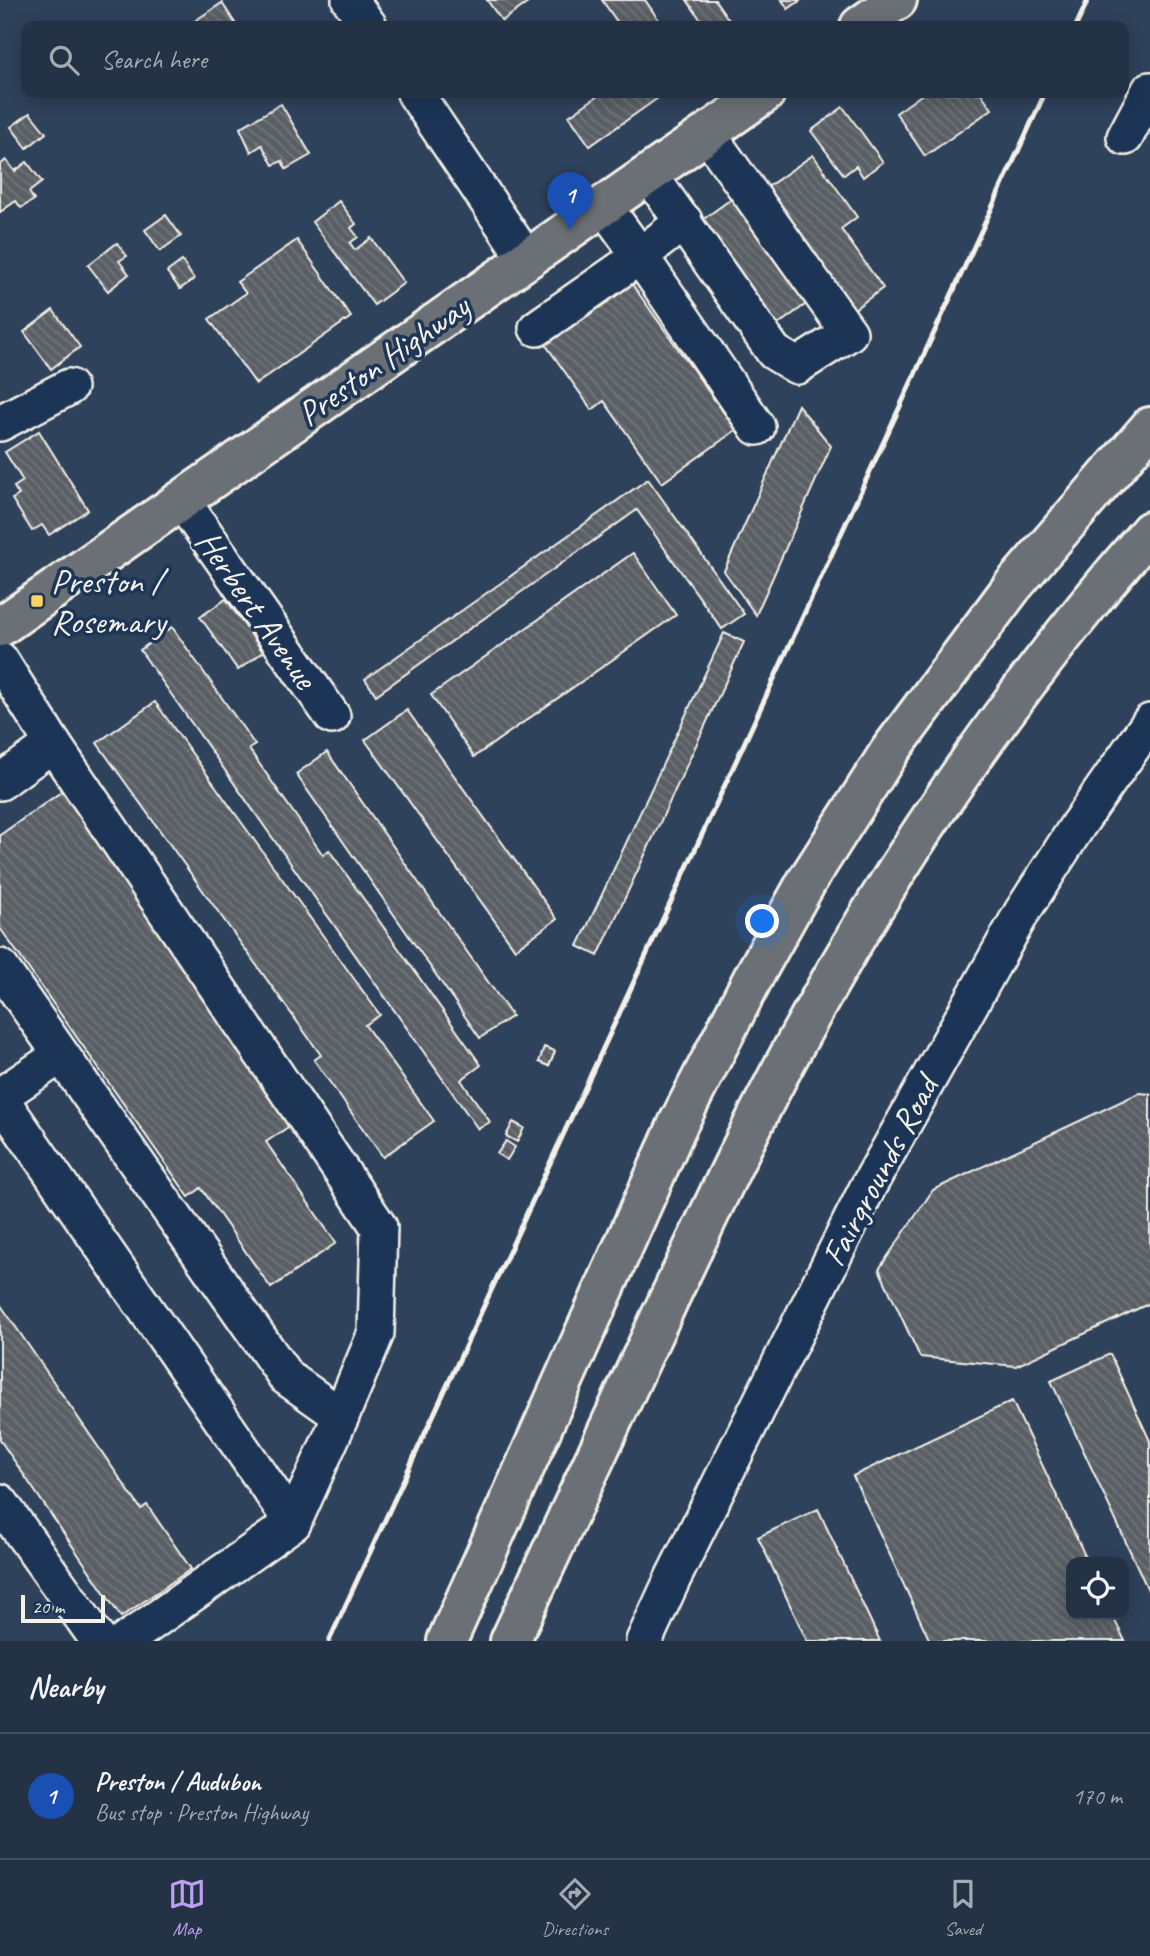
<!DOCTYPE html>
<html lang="en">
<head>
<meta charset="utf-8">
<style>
  body { margin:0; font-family:Caveat,sans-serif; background:#2b3a4b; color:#f1f3f6 }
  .controls { position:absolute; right:21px; bottom:21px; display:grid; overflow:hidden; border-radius:14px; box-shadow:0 4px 18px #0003 }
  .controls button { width:63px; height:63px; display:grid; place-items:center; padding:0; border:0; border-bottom:2px solid #404d5d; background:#233244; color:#f1f3f6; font:35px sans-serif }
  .scale { position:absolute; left:21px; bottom:18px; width:84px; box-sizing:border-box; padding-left:7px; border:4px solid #f4f1e8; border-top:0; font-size:19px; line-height:24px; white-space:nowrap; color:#f4f1e8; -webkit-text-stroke:5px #1d3557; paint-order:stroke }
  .you { position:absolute; left:763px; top:922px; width:24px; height:24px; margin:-18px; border:5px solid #fff; border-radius:50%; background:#1a73e8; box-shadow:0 0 0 10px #1a73e833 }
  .badge { display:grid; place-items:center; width:46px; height:46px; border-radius:50%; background:#bca0f2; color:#fff; font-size:23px; font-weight:700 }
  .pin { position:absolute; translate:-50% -58px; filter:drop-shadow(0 2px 4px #0008) }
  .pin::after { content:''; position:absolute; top:37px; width:24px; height:21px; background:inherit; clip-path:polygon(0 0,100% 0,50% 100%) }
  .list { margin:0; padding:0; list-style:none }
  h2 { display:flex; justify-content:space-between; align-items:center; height:91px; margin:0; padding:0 28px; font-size:30px }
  h2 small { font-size:23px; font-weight:400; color:#a3aab2 }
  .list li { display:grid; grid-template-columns:46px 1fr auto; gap:21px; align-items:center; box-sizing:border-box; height:126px; padding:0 28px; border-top:2px solid #404d5d }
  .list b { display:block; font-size:26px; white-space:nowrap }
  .list p { margin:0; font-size:23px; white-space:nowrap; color:#a3aab2 }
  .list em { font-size:23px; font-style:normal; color:#a3aab2 }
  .icon { flex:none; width:38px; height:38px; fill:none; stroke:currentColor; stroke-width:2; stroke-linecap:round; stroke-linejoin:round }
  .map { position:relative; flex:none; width:1150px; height:1641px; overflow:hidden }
  .search { position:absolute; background:#233244; box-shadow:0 4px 18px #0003; left:21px; right:21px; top:21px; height:77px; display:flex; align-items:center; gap:18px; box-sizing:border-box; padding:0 24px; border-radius:14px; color:#a3aab2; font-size:26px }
  .sheet { height:217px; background:#233244 }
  nav { display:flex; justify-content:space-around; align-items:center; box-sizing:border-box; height:98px; border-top:2px solid #404d5d; background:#233244; font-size:19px; color:#a3aab2 }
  nav a { display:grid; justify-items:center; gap:4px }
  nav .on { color:#bca0f2 }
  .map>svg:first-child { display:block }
  .building { fill:url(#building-back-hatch); stroke:#f4f1e8; stroke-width:2 }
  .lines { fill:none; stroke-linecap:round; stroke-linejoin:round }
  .minor-casing { stroke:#f4f1e8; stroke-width:40 }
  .major-casing { stroke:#f4f1e8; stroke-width:44 }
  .highway-casing { stroke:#f4f1e8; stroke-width:44 }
  .minor { stroke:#1d3557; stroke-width:35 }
  .major { stroke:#6b6f75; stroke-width:38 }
  .highway { stroke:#6b6f75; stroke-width:38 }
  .rail { stroke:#f4f1e8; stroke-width:5 }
  .poi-dot { fill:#ffd166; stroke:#1d3557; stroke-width:2.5 }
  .labels { text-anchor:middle; stroke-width:7; stroke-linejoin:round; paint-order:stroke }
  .street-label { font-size:35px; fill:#f4f1e8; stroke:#1d3557 }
  .poi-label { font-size:35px; fill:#f4f1e8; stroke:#1d3557; text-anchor:start }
</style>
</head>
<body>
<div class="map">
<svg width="1150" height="1641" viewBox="0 0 1150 1641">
  <defs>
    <pattern id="building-back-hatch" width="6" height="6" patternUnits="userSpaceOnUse" patternTransform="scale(1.75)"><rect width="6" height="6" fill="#5a5f65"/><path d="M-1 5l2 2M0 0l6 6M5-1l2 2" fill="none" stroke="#72767b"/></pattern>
  </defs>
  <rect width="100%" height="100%" fill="#2f425b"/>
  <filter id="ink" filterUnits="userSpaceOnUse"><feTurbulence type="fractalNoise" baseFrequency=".0143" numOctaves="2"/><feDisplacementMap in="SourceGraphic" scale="14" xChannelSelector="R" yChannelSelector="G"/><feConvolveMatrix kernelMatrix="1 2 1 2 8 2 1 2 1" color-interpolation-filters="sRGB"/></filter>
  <g filter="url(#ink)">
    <g class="building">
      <polygon points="487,0 532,0 502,21"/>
      <polygon points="602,0 645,0 663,26 620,26"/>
      <polygon points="687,0 715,0 733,26 705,26"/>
      <polygon points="782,0 801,0 788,9"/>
      <polygon points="222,3 237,26 187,26"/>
      <polygon points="602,93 665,93 590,146 569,116"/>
      <polygon points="924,93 981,93 992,109 925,156 896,113"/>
      <polygon points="281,104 311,155 286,169 282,161 273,165 262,145 251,152 240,128"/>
      <polygon points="843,107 883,162 863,177 856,166 844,175 811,131"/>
      <polygon points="30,113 46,133 27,148 11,127"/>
      <polygon points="813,155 857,217 841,229 883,288 853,310 766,188"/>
      <polygon points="6,160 15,171 27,162 42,182 29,192 34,200 21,208 16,201 0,212 0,165"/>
      <polygon points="741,192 816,297 773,328 698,223"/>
      <polygon points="339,201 356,224 351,228 358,237 350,243 355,250 371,238 404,283 374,305 312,222"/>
      <polygon points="166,215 181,236 160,251 145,230"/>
      <polygon points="297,240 351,317 256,384 209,319 246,293 237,282"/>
      <polygon points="117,243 127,256 119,261 129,274 108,291 88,265"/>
      <polygon points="182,261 194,279 180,289 167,272"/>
      <polygon points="629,280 736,430 662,483 604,401 592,410 543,341"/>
      <polygon points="53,310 80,347 51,369 24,332"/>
      <polygon points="798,405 831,446 756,615 724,571"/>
      <polygon points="39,431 88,510 49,535 42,525 32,531 12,499 19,495 14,487 23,481 5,452"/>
      <polygon points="648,479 744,614 722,629 637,510 376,695 365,679"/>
      <polygon points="633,553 676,615 474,757 431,695"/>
      <polygon points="226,599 263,652 238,670 200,617"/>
      <polygon points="172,627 255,745 249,749 323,855 329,850 481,1065 461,1080 490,1122 478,1129 140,650"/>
      <polygon points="724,633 744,642 598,956 578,946"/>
      <polygon points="155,702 380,1015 365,1025 434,1121 383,1157 314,1060 321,1055 97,743"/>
      <polygon points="407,710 557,919 515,949 365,740"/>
      <polygon points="327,752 512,1016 480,1038 296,774"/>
      <polygon points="64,790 297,1121 266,1142 336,1243 271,1288 201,1188 189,1197 0,928 0,835"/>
      <polygon points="544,1047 555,1051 549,1066 539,1062"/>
      <polygon points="1139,1093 1150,1094 1150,1303 1016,1366 920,1357 879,1269 933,1190"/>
      <polygon points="513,1122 524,1128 517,1142 506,1136"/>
      <polygon points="506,1141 515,1147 507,1160 497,1154"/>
      <polygon points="0,1304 141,1509 147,1505 191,1569 121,1617 0,1440"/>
      <polygon points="1110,1354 1150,1441 1150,1594 1051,1381"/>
      <polygon points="1012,1401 1088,1562 1071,1562 1071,1615 1112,1615 1125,1641 930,1641 853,1476"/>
      <polygon points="818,1509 880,1641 807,1641 758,1537"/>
    </g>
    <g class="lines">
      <g class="minor-casing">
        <g id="minor">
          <polyline points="350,0 369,26"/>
          <polyline points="415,93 527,260"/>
          <polyline points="1125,137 1150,90"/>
          <polyline points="649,174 774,352 797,366 849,333 707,133"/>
          <polyline points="684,221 640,256 757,427"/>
          <polyline points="537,328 640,256 604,206"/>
          <polyline points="0,423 69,387"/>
          <polyline points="182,501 332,716"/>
          <polyline points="0,660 53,744 379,1227 376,1333 341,1416 286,1377 0,967"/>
          <polyline points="0,782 53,744"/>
          <polyline points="0,1096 61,1055"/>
          <polyline points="0,1098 293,1523 125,1641"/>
          <polyline points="0,1502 99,1641"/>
          <polyline points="293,1523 341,1416"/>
          <polyline points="644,1641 673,1578 868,1187 1022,912 1078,825 1150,722"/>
        </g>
      </g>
      <g class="major-casing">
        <g id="major">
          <polyline points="860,26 897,0"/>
          <polyline points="0,627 765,93"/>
        </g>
      </g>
      <g class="highway-casing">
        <g id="highway">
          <polyline points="447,1641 678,1124 755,974 807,881 890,751 1012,587 1150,427"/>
          <path d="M 510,1641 C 562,1527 615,1414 668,1301 C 708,1217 747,1133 791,1052 C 890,867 1012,689 1150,531"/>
        </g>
      </g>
      <use href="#minor" class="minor"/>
      <use href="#major" class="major"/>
      <use href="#highway" class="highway"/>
      <g class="rail">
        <polyline points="1076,26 1088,0"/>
        <polyline points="329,1641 1045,93"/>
      </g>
    </g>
  </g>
  <rect class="poi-dot" x="30" y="594" width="14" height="14" rx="3.5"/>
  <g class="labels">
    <g class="street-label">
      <text transform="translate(383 360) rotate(-35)" y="12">Preston Highway</text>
      <text transform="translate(257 609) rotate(55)" y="12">Herbert Avenue</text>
      <text transform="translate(879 1171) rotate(-62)" y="12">Fairgrounds Road</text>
    </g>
    <g class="poi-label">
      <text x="51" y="593">Preston /<tspan x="51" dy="40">Rosemary</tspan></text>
    </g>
  </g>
</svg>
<div class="controls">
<button><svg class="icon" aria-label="locate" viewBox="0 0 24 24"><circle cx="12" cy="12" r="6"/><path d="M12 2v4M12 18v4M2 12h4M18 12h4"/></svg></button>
</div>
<div class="scale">20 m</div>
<div class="you"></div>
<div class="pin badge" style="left:570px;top:230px;background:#1a4fb4">1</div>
<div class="search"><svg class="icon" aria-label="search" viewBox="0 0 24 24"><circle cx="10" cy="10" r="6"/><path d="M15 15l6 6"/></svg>Search here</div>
</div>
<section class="sheet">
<h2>Nearby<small></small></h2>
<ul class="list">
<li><span class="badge" style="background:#1a4fb4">1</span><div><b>Preston / Audubon</b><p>Bus stop · Preston Highway</p></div><em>170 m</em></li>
</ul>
</section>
<nav>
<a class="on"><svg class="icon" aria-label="map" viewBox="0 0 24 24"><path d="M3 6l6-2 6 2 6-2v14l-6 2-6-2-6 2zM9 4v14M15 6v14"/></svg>Map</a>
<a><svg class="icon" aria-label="directions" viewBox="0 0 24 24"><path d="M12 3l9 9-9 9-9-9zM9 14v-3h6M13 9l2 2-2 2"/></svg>Directions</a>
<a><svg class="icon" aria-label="saved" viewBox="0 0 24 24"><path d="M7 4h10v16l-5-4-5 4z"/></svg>Saved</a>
</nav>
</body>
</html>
